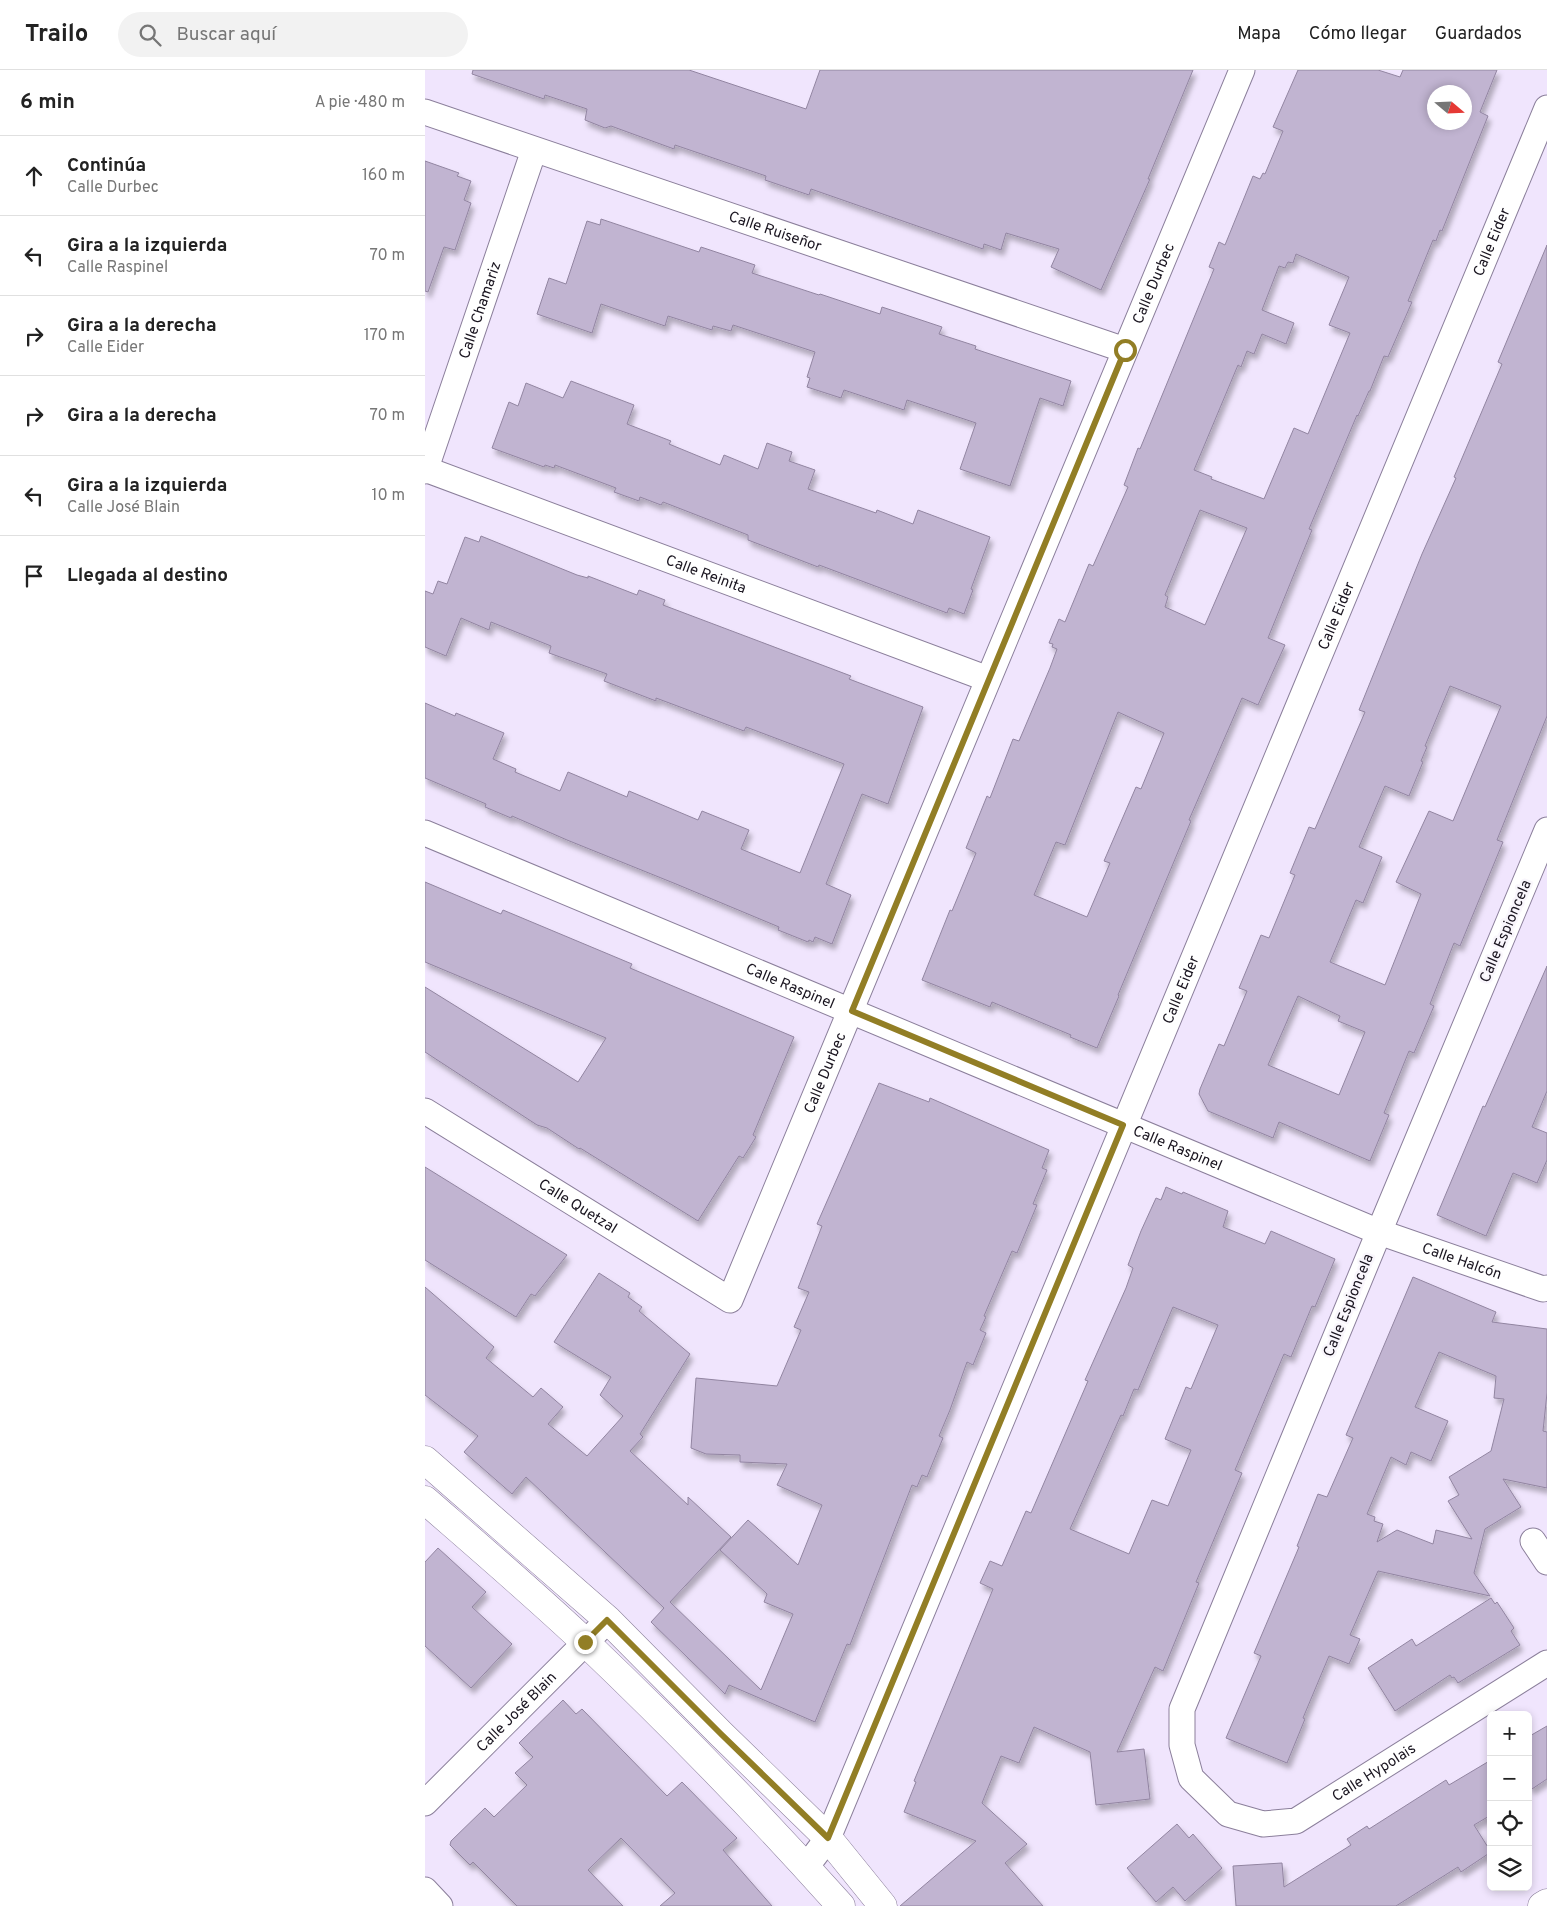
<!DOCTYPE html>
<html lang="es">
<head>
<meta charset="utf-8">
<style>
  body { margin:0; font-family:Overpass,sans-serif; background:#f2f2f2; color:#222 }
  .controls { position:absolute; right:15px; bottom:15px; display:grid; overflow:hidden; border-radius:8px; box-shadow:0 2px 8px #0003 }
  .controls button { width:45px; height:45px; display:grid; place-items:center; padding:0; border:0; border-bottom:1px solid #e0e0e0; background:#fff; color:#222; font:25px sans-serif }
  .compass { position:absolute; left:1002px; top:15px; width:45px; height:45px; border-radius:50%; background:#fff; box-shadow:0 2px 8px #0003; rotate:109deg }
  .stop { position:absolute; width:15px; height:15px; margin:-11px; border:4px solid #927e25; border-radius:50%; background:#fff }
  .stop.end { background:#927e25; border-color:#fff; box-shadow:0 1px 5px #0008 }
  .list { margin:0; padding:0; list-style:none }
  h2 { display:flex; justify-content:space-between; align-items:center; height:65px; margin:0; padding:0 20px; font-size:21px }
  h2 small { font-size:16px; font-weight:400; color:#767676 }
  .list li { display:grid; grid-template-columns:32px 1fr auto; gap:15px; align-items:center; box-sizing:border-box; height:80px; padding:0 20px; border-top:1px solid #e0e0e0 }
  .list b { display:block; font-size:19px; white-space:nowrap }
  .list p { margin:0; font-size:16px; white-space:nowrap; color:#767676 }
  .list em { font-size:16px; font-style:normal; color:#767676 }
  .icon { flex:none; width:28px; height:28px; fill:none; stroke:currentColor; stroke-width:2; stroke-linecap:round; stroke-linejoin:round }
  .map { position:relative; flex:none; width:1122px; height:1836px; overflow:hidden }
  header { display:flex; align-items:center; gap:30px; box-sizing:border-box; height:70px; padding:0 25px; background:#fff; border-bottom:1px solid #e0e0e0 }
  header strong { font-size:24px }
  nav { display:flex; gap:28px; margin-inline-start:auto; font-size:18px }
  .search { width:350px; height:45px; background:#f2f2f2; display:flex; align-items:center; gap:12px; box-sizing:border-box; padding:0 18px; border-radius:28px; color:#767676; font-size:19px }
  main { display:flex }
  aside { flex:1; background:#fff }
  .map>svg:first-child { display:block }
  .building { fill:#c1b4d1; stroke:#9285a1; fill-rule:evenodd; filter:url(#shadow) }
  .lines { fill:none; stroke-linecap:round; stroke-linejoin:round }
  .street-casing { stroke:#8b7f9b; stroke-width:27 }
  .secondary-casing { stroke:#8b7f9b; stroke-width:29 }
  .primary-casing { stroke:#8b7f9b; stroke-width:29 }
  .street { stroke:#fff; stroke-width:25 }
  .secondary { stroke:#fff; stroke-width:28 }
  .primary { stroke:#fff; stroke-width:28 }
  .route { stroke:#927e25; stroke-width:6 }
  .labels { text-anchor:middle; stroke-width:5; stroke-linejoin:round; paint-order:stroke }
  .street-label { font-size:15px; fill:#19141f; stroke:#f9f6fc }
</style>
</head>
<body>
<header>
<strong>Trailo</strong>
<div class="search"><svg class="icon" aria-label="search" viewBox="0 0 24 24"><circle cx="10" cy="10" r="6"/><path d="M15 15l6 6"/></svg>Buscar aquí</div>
<nav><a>Mapa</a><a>Cómo llegar</a><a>Guardados</a></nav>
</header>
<main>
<aside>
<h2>6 min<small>A pie · 480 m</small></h2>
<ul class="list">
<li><svg class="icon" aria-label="ahead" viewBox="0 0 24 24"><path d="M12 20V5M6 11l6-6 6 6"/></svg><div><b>Continúa</b><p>Calle Durbec</p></div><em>160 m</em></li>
<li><svg class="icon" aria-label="left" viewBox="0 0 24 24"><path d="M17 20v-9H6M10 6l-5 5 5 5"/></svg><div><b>Gira a la izquierda</b><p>Calle Raspinel</p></div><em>70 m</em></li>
<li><svg class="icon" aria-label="right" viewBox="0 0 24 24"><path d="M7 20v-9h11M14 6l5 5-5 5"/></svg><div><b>Gira a la derecha</b><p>Calle Eider</p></div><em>170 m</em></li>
<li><svg class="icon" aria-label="right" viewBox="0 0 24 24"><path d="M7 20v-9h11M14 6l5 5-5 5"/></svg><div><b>Gira a la derecha</b></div><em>70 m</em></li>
<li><svg class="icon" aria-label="left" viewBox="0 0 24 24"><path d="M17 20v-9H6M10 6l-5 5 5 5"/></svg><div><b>Gira a la izquierda</b><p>Calle José Blain</p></div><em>10 m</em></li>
<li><svg class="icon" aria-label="arrive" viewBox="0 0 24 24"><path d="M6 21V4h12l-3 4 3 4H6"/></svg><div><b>Llegada al destino</b></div></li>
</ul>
</aside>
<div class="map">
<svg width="1122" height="1836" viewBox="0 0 1122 1836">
  <defs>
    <filter id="shadow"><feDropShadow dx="3" dy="5.5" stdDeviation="2.5" flood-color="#0004"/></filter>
  </defs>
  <rect width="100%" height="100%" fill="#f0e5fd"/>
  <g class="building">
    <polygon points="48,0 264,0 381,39 395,0 768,0 723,109 725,109 676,220 626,197 634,179 581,163 576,180 559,174 558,179 386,119 384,125 340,110 341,106 250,75 249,79 186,56 180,58 160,50 162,39 120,25 119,29 47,4"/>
    <path d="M 873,0 L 953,0 L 975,7 L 978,0 L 1072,0 L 1055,42 L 1063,46 L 1017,161 L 1015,160 L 1011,171 L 1008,170 L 983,231 L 987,232 L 963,287 L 959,286 L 945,321 L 944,321 L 933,346 L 932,345 L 884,459 L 887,460 L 843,568 L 860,575 L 833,635 L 817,628 L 764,750 L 766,751 L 693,925 L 694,926 L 672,978 L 645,967 L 646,965 L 567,932 L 565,937 L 497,910 L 525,840 L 527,841 L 551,783 L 541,778 L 562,726 L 565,728 L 588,669 L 594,671 L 625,598 L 632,579 L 627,577 L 628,574 L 624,573 L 634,549 L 640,552 L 664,494 L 668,496 L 703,417 L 699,415 L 713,378 L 715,379 L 789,199 L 784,197 L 794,172 L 800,175 L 828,106 L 835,109 L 838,103 L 840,104 L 858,61 L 848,57 ZM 1010,22 L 1040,22 L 1040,52 L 1010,52 ZM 871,184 L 924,207 L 904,255 L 925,263 L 883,364 L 869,358 L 839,429 L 786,409 L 787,407 L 769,400 L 813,295 L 816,297 L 822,281 L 829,284 L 837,264 L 861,274 L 869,253 L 837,240 L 854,196 L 860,198 L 863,192 L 868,193 ZM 775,440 L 822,458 L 780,555 L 740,537 L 743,527 L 740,525 ZM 693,642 L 739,663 L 716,719 L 711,717 L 679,791 L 685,793 L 662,847 L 609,825 L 631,772 L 640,775 Z"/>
    <polygon points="0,91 34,103 32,106 46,111 39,130 46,133 30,180 19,177 3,222 0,221"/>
    <polygon points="176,149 274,182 276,177 330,195 327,203 394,225 395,224 455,244 457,237 517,257 514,264 551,276 550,279 646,311 638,336 615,328 585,416 535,399 551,353 482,330 479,340 419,320 416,328 382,317 385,308 382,307 390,282 308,255 306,261 288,256 287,260 243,246 240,256 176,234 167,263 112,244 124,208 141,214 162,151 175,155"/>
    <path d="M 1122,175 L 1122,646 L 1072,770 L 1078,772 L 1035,876 L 1029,873 L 1005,934 L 1009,936 L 989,983 L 984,981 L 959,1043 L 964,1045 L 945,1091 L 854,1052 L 848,1068 L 783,1041 L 774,1024 L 775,1019 L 794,974 L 799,976 L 822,921 L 814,918 L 836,865 L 844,868 L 870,805 L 865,803 L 884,757 L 890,759 L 940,642 L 934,640 L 997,484 L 1031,408 L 1029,407 L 1077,294 L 1073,292 ZM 1025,616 L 1076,636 L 1028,751 L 1004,741 L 971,812 L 996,824 L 960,915 L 905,892 L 931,830 L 938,833 L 957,787 L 934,777 L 960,716 L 984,726 L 998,692 L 996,691 L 1002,677 L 1000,676 ZM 873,926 L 915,946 L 913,951 L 940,962 L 914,1025 L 843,995 Z"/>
    <polygon points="146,311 209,335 202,354 246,371 244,374 295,395 299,385 333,399 342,373 367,382 364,391 390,400 383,419 451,443 452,440 488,454 493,440 565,467 546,519 548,520 539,544 524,538 522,543 394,495 393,497 323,470 323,465 238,432 236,435 215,427 214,431 189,422 191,418 130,395 129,398 120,395 119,397 67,378 84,332 93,336 101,313 138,328"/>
    <polygon points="56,466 152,505 163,508 163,506 212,525 214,520 240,530 238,535 426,606 424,609 498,637 463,734 437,724 401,814 426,825 407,874 390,867 388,872 384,870 383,872 353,860 354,857 251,814 142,770 87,746 86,748 60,737 61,734 0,708 0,633 30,646 31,643 79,663 68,689 91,699 90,702 135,721 143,702 202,727 204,721 273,750 277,741 324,760 316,779 375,803 419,694 321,657 319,661 231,628 231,631 179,611 182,604 124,583 126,576 66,552 64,560 36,548 21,586 0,577 0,521 8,524 13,511 22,514 40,467 54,472"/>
    <polygon points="0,812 76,844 78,840 207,894 205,898 369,967 328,1065 331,1067 318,1088 314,1086 273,1151 155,1078 154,1079 122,1058 112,1055 0,982 0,917 153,1012 181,968 0,892"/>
    <polygon points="1122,896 1122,1021 1107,1057 1122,1063 1122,1090 1112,1113 1088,1103 1061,1166 1012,1145 1058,1036 1060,1037"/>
    <polygon points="454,1013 504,1032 505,1028 624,1080 617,1098 622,1100 608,1134 612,1135 592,1183 587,1181 559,1246 561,1247 555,1260 561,1263 548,1295 542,1292 525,1340 514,1366 518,1368 502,1407 497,1405 492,1417 487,1415 425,1575 422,1574 390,1652 304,1615 300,1624 226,1552 239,1538 101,1407 87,1424 39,1382 53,1366 0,1325 0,1217 69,1277 61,1288 108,1327 116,1318 138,1337 123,1354 162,1386 198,1346 175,1325 186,1307 129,1272 174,1203 205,1223 203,1227 217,1237 214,1241 265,1284 215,1364 218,1367 205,1381 263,1435 263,1427 306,1467 245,1532 336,1620 368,1544 339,1532 342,1524 295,1480 323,1450 373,1495 397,1435 352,1415 362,1394 315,1392 315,1385 281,1384 266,1378 271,1308 352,1316 376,1260 369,1257 384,1222 373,1218 397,1156 392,1154"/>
    <polygon points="0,1097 142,1185 110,1226 106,1224 91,1247 0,1190"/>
    <path d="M 741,1117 L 757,1124 L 758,1122 L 803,1141 L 798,1157 L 840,1174 L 846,1161 L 910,1189 L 890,1237 L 887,1236 L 866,1287 L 859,1284 L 810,1400 L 817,1403 L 771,1512 L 774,1513 L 738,1601 L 730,1597 L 692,1682 L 719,1679 L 725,1729 L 671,1735 L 665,1682 L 609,1657 L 594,1693 L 576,1686 L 557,1733 L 602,1774 L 580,1793 L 618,1836 L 475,1836 L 551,1771 L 479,1742 L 491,1712 L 489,1711 L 568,1519 L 555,1513 L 565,1491 L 577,1496 L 601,1441 L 606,1443 L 663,1311 L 660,1310 L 701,1218 L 708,1198 L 703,1195 L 716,1161 L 731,1128 L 736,1130 ZM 748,1237 L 793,1255 L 766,1319 L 761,1317 L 740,1369 L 766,1380 L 743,1436 L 727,1430 L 704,1484 L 645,1459 L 696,1345 L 698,1346 L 709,1319 L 713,1320 Z"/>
    <path d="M 988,1207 L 1071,1242 L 1067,1252 L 1122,1259 L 1122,1323 L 1118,1361 L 1122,1362 L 1122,1418 L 1078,1409 L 1096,1437 L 1060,1459 L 1049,1503 L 1065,1526 L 953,1501 L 925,1565 L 935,1569 L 924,1594 L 904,1586 L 878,1648 L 880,1649 L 862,1693 L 801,1668 L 836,1586 L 829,1583 L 874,1477 L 872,1476 L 893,1424 L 902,1427 L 928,1368 L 921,1365 ZM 1014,1282 L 1071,1306 L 1069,1328 L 1079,1329 L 1066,1381 L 1024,1407 L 1034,1425 L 1023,1431 L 1047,1469 L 1011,1460 L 1008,1474 L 972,1460 L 952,1472 L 958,1454 L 949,1451 L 950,1447 L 942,1444 L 966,1387 L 981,1395 L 986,1382 L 1006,1391 L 1023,1351 L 990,1337 Z"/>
    <polygon points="13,1478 61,1522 47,1537 87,1574 46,1618 0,1576 0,1492"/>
    <polygon points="1066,1528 1070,1534 1072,1532 1089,1558 1086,1561 1095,1575 1033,1613 1029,1607 1027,1608 1025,1605 970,1641 943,1598 987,1569 991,1576"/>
    <polygon points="138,1630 151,1644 157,1639 242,1726 257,1712 312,1768 298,1780 347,1836 235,1836 250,1823 196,1768 163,1800 198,1836 92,1836 48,1792 45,1795 25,1775 26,1771 60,1738 69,1747 102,1715 90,1703 108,1687 94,1673"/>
    <polygon points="1122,1656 1122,1709 1107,1719 1103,1714 1103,1667"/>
    <polygon points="1066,1690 1066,1745 1049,1755 1066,1782 1036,1802 1033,1797 971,1836 811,1836 808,1796 857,1793 859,1817 926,1775 922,1769 942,1756 944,1759 1021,1710 1024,1715"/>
    <polygon points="752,1754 764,1768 768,1764 797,1798 760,1831 748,1817 731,1832 702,1798"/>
  </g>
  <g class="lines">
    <g class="street-casing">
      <g id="street">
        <path id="s1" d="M 0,42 L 700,280"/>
        <path id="s2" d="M 0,399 L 563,609"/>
        <path id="s3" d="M 0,401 L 109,80"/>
        <path id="s4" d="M 1122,760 L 954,1162 L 757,1639 L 757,1675 L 766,1708 L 803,1744 L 838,1754 L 871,1751 L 1122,1593"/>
        <path id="s5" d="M 0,763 L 954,1162 L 1118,1219 L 1122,1218"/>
        <path id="s6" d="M 0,1041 L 305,1230 L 817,0"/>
        <polyline points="1108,1471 1122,1492"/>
        <path id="s7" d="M 0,1733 L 183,1550"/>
        <path id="s8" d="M 381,1797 L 403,1768 L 1122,38"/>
        <polyline points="0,1820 15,1836"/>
      </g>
    </g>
    <g class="secondary-casing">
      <g id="secondary">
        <polyline points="0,1390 183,1550 296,1664 403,1768 458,1836"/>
        <path d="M 0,1430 C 54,1477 109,1524 161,1573 C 249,1657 335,1745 416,1836"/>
      </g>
    </g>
    <g class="primary-casing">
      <polyline id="primary" points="1117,1836 1122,1833"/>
    </g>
    <use href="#street" class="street"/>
    <use href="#secondary" class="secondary"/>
    <use href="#primary" class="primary"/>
  </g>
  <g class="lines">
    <polyline class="route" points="160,1572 182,1550 296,1664 403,1768 698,1055 427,941 700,280"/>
  </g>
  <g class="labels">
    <g class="street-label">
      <text dy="5" stroke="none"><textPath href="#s1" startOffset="370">Calle Ruiseñor</textPath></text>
      <text dy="5" stroke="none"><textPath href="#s8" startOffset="1765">Calle Eider</textPath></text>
      <text dy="5" stroke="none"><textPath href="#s6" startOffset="1460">Calle Durbec</textPath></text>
      <text dy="5" stroke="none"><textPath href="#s3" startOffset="170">Calle Chamariz</textPath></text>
      <text dy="5" stroke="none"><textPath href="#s2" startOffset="300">Calle Reinita</textPath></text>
      <text dy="5" stroke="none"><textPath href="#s8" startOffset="1360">Calle Eider</textPath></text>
      <text transform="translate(1080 861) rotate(-67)" y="5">Calle Espioncela</text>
      <text dy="5" stroke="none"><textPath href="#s5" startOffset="396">Calle Raspinel</textPath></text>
      <text dy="5" stroke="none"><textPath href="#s8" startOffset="955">Calle Eider</textPath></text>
      <text dy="5" stroke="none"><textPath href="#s6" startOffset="605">Calle Durbec</textPath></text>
      <text dy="5" stroke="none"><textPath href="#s5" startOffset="816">Calle Raspinel</textPath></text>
      <text dy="5" stroke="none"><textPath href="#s6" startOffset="180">Calle Quetzal</textPath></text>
      <text dy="5" stroke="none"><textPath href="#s5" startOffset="1122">Calle Halcón</textPath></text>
      <text transform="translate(923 1235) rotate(-68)" y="5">Calle Espioncela</text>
      <text dy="5" stroke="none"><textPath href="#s7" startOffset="129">Calle José Blain</textPath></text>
      <text dy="5" stroke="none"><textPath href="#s4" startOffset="1235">Calle Hypolais</textPath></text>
    </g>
  </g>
</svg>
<div class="controls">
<button>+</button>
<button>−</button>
<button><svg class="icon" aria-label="locate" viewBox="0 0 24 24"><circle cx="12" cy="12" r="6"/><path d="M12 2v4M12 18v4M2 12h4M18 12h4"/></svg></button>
<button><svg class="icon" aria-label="layers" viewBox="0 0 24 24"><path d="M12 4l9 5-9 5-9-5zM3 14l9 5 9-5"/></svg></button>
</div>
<svg class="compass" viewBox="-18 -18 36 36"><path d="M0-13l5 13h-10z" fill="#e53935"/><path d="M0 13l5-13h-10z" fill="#767676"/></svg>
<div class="stop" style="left:700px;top:280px"></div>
<div class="stop end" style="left:160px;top:1572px"></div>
</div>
</main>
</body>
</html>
